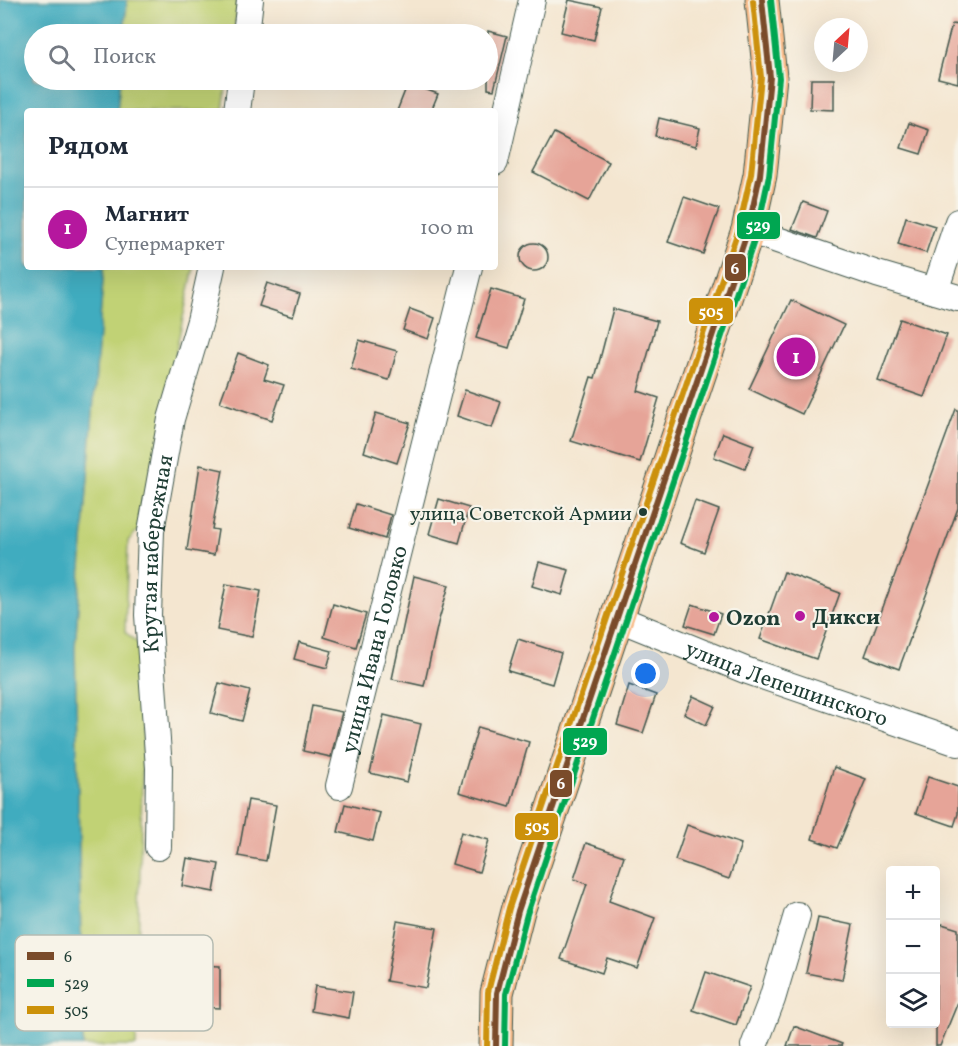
<!DOCTYPE html>
<html lang="ru">
<head>
<meta charset="utf-8">
<style>
  body { margin:0; font-family:Vollkorn,serif; background:#f2f2f3; color:#1f2937 }
  .controls { position:absolute; right:18px; bottom:18px; display:grid; overflow:hidden; border-radius:6px; box-shadow:0 6px 24px #0002 }
  .controls button { width:54px; height:54px; display:grid; place-items:center; padding:0; border:0; border-bottom:2px solid #e0e1e3; background:#fff; color:#1f2937; font:30px sans-serif }
  .compass { position:absolute; left:814px; top:18px; width:54px; height:54px; border-radius:50%; background:#fff; box-shadow:0 6px 24px #0002; rotate:26deg }
  .you { position:absolute; left:646px; top:674px; width:21px; height:21px; margin:-15px; border:4px solid #fff; border-radius:50%; background:#1a73e8; box-shadow:0 0 0 9px #1a73e833 }
  .badge { display:grid; place-items:center; width:39px; height:39px; border-radius:50%; background:#b5179e; color:#fff; font-size:20px; font-weight:700 }
  .pin { position:absolute; translate:-50% -50%; border:3px solid #fff; box-shadow:0 2px 6px #0006 }
  .list { margin:0; padding:0; list-style:none }
  h2 { display:flex; justify-content:space-between; align-items:center; height:78px; margin:0; padding:0 24px; font-size:26px }
  h2 small { font-size:20px; font-weight:400; color:#747a83 }
  .list li { display:grid; grid-template-columns:39px 1fr auto; gap:18px; align-items:center; box-sizing:border-box; height:84px; padding:0 24px; border-top:2px solid #e0e1e3 }
  .list b { display:block; font-size:22px; white-space:nowrap }
  .list p { margin:0; font-size:20px; white-space:nowrap; color:#747a83 }
  .list em { font-size:20px; font-style:normal; color:#747a83 }
  .icon { flex:none; width:33px; height:33px; fill:none; stroke:currentColor; stroke-width:2; stroke-linecap:round; stroke-linejoin:round }
  .map { position:relative; flex:none; width:958px; height:1046px; overflow:hidden }
  .search { position:absolute; background:#fff; box-shadow:0 6px 24px #0002; left:24px; top:24px; width:474px; height:66px; display:flex; align-items:center; gap:15px; box-sizing:border-box; padding:0 21px; border-radius:33px; color:#747a83; font-size:22px }
  .panel { position:absolute; background:#fff; box-shadow:0 6px 24px #0002; left:24px; top:108px; width:474px; height:162px; border-radius:6px }
  .map>svg:first-child { display:block }
  .green { fill:#c1d275; stroke:#708854; stroke-width:1.5 }
  .water { fill:#40acbf; stroke:#30747a; stroke-width:1.5 }
  .building { fill:#e6a498 }
  .lines { fill:none; stroke-linecap:round; stroke-linejoin:round }
  .street-casing { stroke:#3f564b; stroke-width:28 }
  .primary-casing { stroke:#3f564b; stroke-width:35 }
  .street { stroke:#fff; stroke-width:26 }
  .primary { stroke:#f9bc8a; stroke-width:33 }
  .bus-1-casing { stroke:#f7f3e8; stroke-width:10 }
  .bus-2-casing { stroke:#f7f3e8; stroke-width:10 }
  .bus-3-casing { stroke:#f7f3e8; stroke-width:10 }
  .bus-1 { stroke:#7a4b2a; stroke-width:6 }
  .bus-2 { stroke:#00a651; stroke-width:6 }
  .bus-3 { stroke:#cc910a; stroke-width:6 }
  .bus-dot { fill:#1f3d34; stroke:#f7f3e8; stroke-width:2 }
  .poi-dot { fill:#b5179e; stroke:#f7f3e8; stroke-width:2 }
  .labels { text-anchor:middle; stroke-width:4.5; stroke-linejoin:round; paint-order:stroke }
  .bus-label { font-size:20px; fill:#1f3d34; stroke:#f7f3e8; text-anchor:end }
  .street-label { font-size:22px; fill:#1f3d34; stroke:#f7f3e8 }
  .poi-label { font-size:22px; font-weight:bold; fill:#1f3d34; stroke:#f7f3e8; text-anchor:start }
  .key { fill:#f7f3e8; stroke:#b6bcb2; stroke-width:1.5 }
  .key-label { font-size:16px; fill:#1f3d34 }
  .line-badge { stroke:#f7f3e8; stroke-width:2 }
  .badge-label { font-size:16px; text-anchor:middle; font-weight:bold; fill:#fff }
</style>
</head>
<body>
<div class="map">
<svg width="958" height="1046" viewBox="0 0 958 1046">
  <rect width="100%" height="100%" fill="#f7f3e8"/>
  <filter id="ink" filterUnits="userSpaceOnUse"><feTurbulence type="fractalNoise" baseFrequency=".0167" numOctaves="2"/><feDisplacementMap in="SourceGraphic" scale="12" xChannelSelector="R" yChannelSelector="G"/><feConvolveMatrix kernelMatrix="1 2 1 2 8 2 1 2 1" color-interpolation-filters="sRGB"/></filter>
  <filter id="wash" filterUnits="userSpaceOnUse"><feTurbulence type="fractalNoise" baseFrequency=".008" numOctaves="4" result="noise"/><feDisplacementMap in="SourceGraphic" scale="24" xChannelSelector="R" yChannelSelector="G"/><feGaussianBlur stdDeviation="1.35" result="paint"/><feColorMatrix in="noise" values="0 0 0 0 0 0 0 0 0 0 0 0 0 0 0 0 0 1.4 0 .05"/><feComposite in="paint" operator="in"/></filter>
  <g filter="url(#wash)">
    <rect width="100%" height="100%" fill="#f4e6d0"/>
    <g class="green">
      <polygon points="127,0 238,0 234,34 124,34"/>
      <polygon points="120,80 227,80 223,111 117,111"/>
      <polygon points="104,267 194,267 178,341 145,522 128,541 125,632 145,649 136,1046 83,1046 75,647"/>
    </g>
    <polygon class="water" points="0,0 127,0 124,34 34,34 34,80 120,80 117,111 27,111 27,267 104,267 75,647 83,1046 0,1046"/>
    <g id="blocks">
      <g class="building">
        <polygon points="569,0 602,7 594,40 561,32"/>
        <polygon points="952,24 958,25 958,83 938,78"/>
        <polygon points="488,31 507,36 494,90 488,89"/>
        <polygon points="811,79 834,79 834,110 810,109"/>
        <polygon points="408,83 438,94 431,111 397,111"/>
        <polygon points="659,118 700,128 696,146 655,136"/>
        <polygon points="909,123 929,130 921,154 901,148"/>
        <polygon points="554,133 609,162 589,201 533,172"/>
        <polygon points="684,197 719,209 703,254 668,242"/>
        <polygon points="803,202 827,211 817,238 792,229"/>
        <polygon points="906,217 935,226 926,253 898,244"/>
        <circle cx="534" cy="257" r="14"/>
        <polygon points="267,283 300,294 293,317 259,306"/>
        <polygon points="491,289 524,299 509,348 476,338"/>
        <polygon points="791,300 844,325 802,414 749,389"/>
        <polygon points="410,309 435,318 428,339 403,330"/>
        <polygon points="613,309 657,321 638,391 659,398 640,462 571,441 591,377 595,378"/>
        <polygon points="900,319 947,335 924,397 878,381"/>
        <polygon points="359,340 397,351 389,380 351,369"/>
        <polygon points="238,353 269,365 264,379 284,385 272,420 220,402"/>
        <polygon points="465,390 501,402 492,428 457,416"/>
        <polygon points="956,409 958,410 958,508 899,669 865,656"/>
        <polygon points="376,413 410,423 397,463 364,452"/>
        <polygon points="723,433 754,445 745,469 714,457"/>
        <polygon points="200,465 223,470 212,529 218,530 214,555 187,550"/>
        <polygon points="439,499 469,508 459,543 429,534"/>
        <polygon points="695,501 719,510 704,552 680,543"/>
        <polygon points="356,504 391,515 385,539 349,528"/>
        <polygon points="539,562 569,570 562,595 532,586"/>
        <polygon points="784,572 840,593 816,659 760,639"/>
        <polygon points="414,576 449,585 438,623 424,686 392,679"/>
        <polygon points="226,584 261,591 252,637 217,630"/>
        <polygon points="333,604 366,614 356,647 324,637"/>
        <polygon points="692,604 721,614 714,634 685,625"/>
        <polygon points="518,639 561,653 552,684 508,671"/>
        <polygon points="299,642 332,651 327,668 294,659"/>
        <polygon points="219,683 250,691 242,721 211,713"/>
        <polygon points="629,685 656,695 643,733 617,725"/>
        <polygon points="693,696 715,706 706,725 684,714"/>
        <polygon points="312,706 342,712 331,757 303,751"/>
        <polygon points="384,715 421,724 407,782 370,773"/>
        <polygon points="478,727 529,742 510,807 459,792"/>
        <polygon points="834,767 866,779 837,848 812,839"/>
        <polygon points="928,777 958,787 958,814 954,826 916,813"/>
        <polygon points="248,800 276,805 266,861 238,856"/>
        <polygon points="345,804 380,813 373,841 338,832"/>
        <polygon points="687,825 741,844 729,879 675,860"/>
        <polygon points="461,832 489,840 479,872 452,864"/>
        <polygon points="586,843 624,856 609,901 655,918 637,968 607,958 602,973 561,959 587,884 574,879"/>
        <polygon points="187,858 219,864 214,892 182,886"/>
        <polygon points="818,918 853,925 842,980 806,973"/>
        <polygon points="397,921 437,928 426,988 386,981"/>
        <polygon points="942,924 958,929 958,1002 940,1046 936,1046 936,941"/>
        <polygon points="197,965 220,966 220,1008 196,1007"/>
        <polygon points="706,972 750,987 736,1025 693,1010"/>
        <polygon points="315,986 353,992 349,1018 311,1011"/>
        <polygon points="794,1026 842,1044 841,1046 787,1046"/>
      </g>
    </g>
  </g>
  <g filter="url(#ink)">
    <use href="#blocks" fill-opacity="0" stroke="#3f564b" stroke-width="1.5"/>
    <g class="lines">
      <g class="street-casing">
        <g id="street">
          <polyline points="246,34 250,0"/>
          <polyline points="237,111 241,80"/>
          <polyline points="495,162 532,0"/>
          <polyline points="748,230 877,274 958,298"/>
          <polyline points="935,291 958,222"/>
          <path id="s1" d="M 617,618 L 745,670 L 958,743"/>
          <path id="s2" d="M 339,786 L 469,267"/>
          <path id="s3" d="M 158,847 L 159,768 L 148,615 L 151,531 L 171,419 L 200,321 L 212,267"/>
          <polyline points="754,1046 772,999 797,915"/>
        </g>
      </g>
      <g class="primary-casing">
        <polyline id="primary" points="496,1046 497,993 518,911 748,230 760,175 770,77 762,0"/>
      </g>
      <use href="#street" class="street"/>
      <use href="#primary" class="primary"/>
      <g class="bus-1-casing">
        <polyline id="bus-1" points="496,1046 497,993 518,911 748,230 760,175 770,77 762,0"/>
      </g>
      <g class="bus-2-casing">
        <polyline id="bus-2" points="505,1046 506,994 527,914 757,232 769,176 779,78 771,0"/>
      </g>
      <g class="bus-3-casing">
        <polyline id="bus-3" points="487,1046 488,992 509,908 739,228 751,174 761,77 753,1"/>
      </g>
      <use href="#bus-1" class="bus-1"/>
      <use href="#bus-2" class="bus-2"/>
      <use href="#bus-3" class="bus-3"/>
    </g>
  </g>
  <circle class="bus-dot" cx="643" cy="512" r="5"/>
  <g class="poi-dot">
    <circle cx="800" cy="616" r="6"/>
    <circle cx="714" cy="617" r="6"/>
  </g>
  <g class="labels">
    <g class="bus-label">
      <text x="632" y="520">улица Советской Армии</text>
    </g>
    <g class="street-label">
      <text dy="8" stroke="none"><textPath href="#s3" startOffset="294">Крутая набережная</textPath></text>
      <text dy="8" stroke="none"><textPath href="#s2" startOffset="141">улица Ивана Головко</textPath></text>
      <text dy="8" stroke="none"><textPath href="#s1" startOffset="182">улица Лепешинского</textPath></text>
    </g>
    <g class="poi-label">
      <text x="812" y="624">Дикси</text>
      <text x="726" y="625">Ozon</text>
    </g>
  </g>
  <rect x="15" y="935" width="198" height="96" rx="9" class="key"/>
  <rect x="27" y="952" width="27" height="8" fill="#7a4b2a"/>
  <rect x="27" y="979" width="27" height="8" fill="#00a651"/>
  <rect x="27" y="1006" width="27" height="8" fill="#cc910a"/>
  <g class="key-label">
    <text x="64" y="962">6</text>
    <text x="64" y="989">529</text>
    <text x="64" y="1016">505</text>
  </g>
  <g class="line-badge">
    <rect x="736" y="211" width="45" height="29" rx="6" fill="#00a651"/>
    <rect x="724" y="253" width="23" height="29" rx="6" fill="#7a4b2a"/>
    <rect x="688" y="297" width="46" height="28" rx="6" fill="#cc910a"/>
    <rect x="562" y="727" width="46" height="29" rx="6" fill="#00a651"/>
    <rect x="549" y="769" width="24" height="29" rx="6" fill="#7a4b2a"/>
    <rect x="514" y="812" width="45" height="29" rx="6" fill="#cc910a"/>
  </g>
  <g class="badge-label">
    <text x="758" y="231">529</text>
    <text x="735" y="274">6</text>
    <text x="711" y="317">505</text>
    <text x="585" y="747">529</text>
    <text x="561" y="789">6</text>
    <text x="537" y="832">505</text>
  </g>
</svg>
<div class="controls">
<button>+</button>
<button>−</button>
<button><svg class="icon" aria-label="layers" viewBox="0 0 24 24"><path d="M12 4l9 5-9 5-9-5zM3 14l9 5 9-5"/></svg></button>
</div>
<svg class="compass" viewBox="-18 -18 36 36"><path d="M0-13l5 13h-10z" fill="#e53935"/><path d="M0 13l5-13h-10z" fill="#747a83"/></svg>
<div class="you"></div>
<div class="pin badge" style="left:796px;top:357px">1</div>
<div class="search"><svg class="icon" aria-label="search" viewBox="0 0 24 24"><circle cx="10" cy="10" r="6"/><path d="M15 15l6 6"/></svg>Поиск</div>
<section class="panel">
<h2>Рядом<small></small></h2>
<ul class="list">
<li><span class="badge">1</span><div><b>Магнит</b><p>Супермаркет</p></div><em>100 m</em></li>
</ul>
</section>
</div>
</body>
</html>
